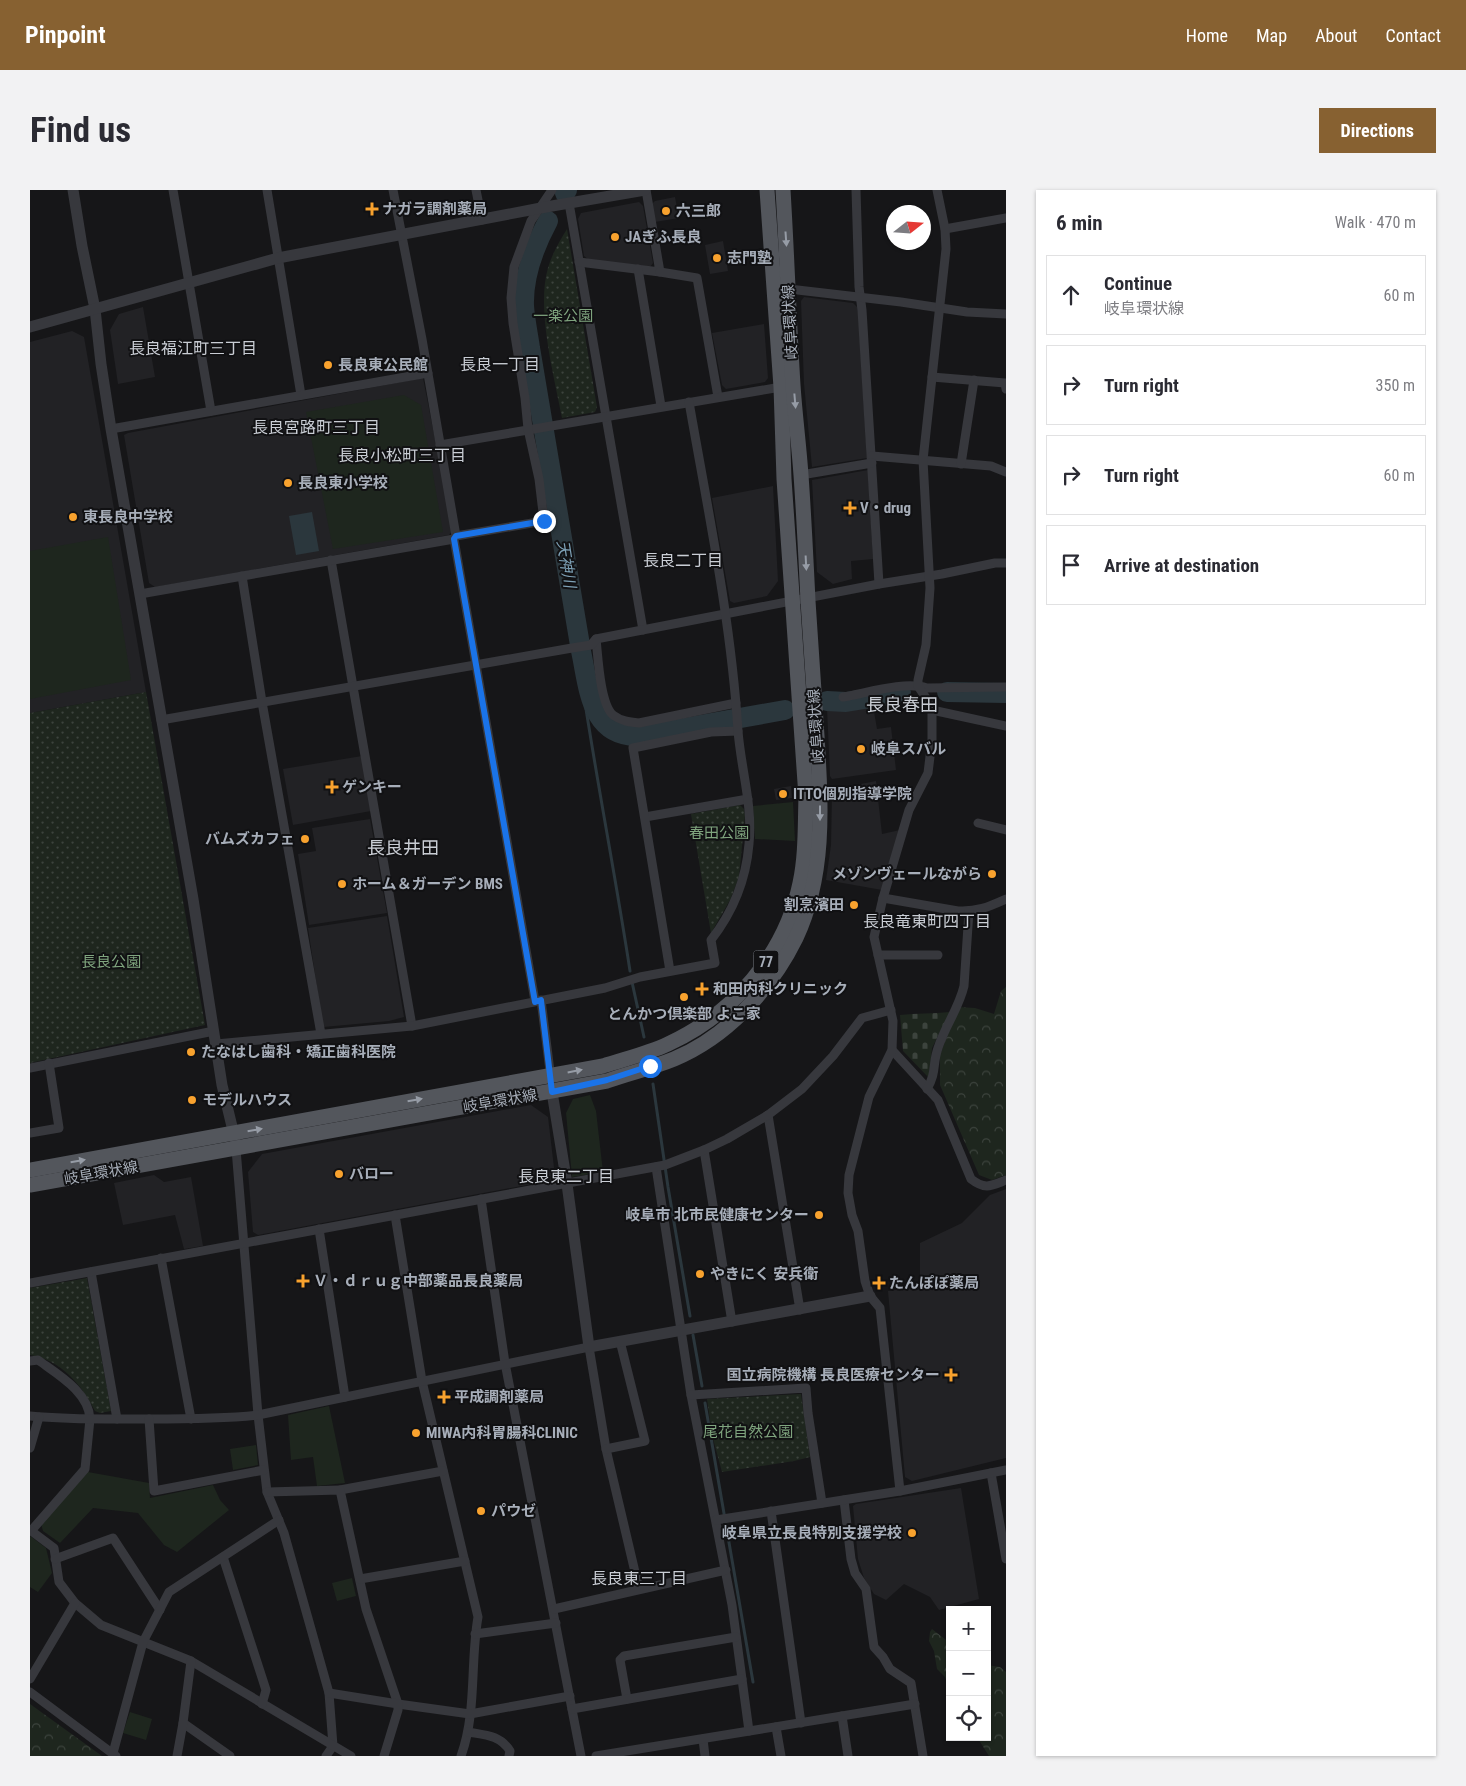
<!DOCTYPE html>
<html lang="en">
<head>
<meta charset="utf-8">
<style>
  body { margin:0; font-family:"Roboto Condensed","Noto Sans JP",sans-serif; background:#f2f2f3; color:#2b2b33 }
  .controls { position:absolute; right:15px; bottom:15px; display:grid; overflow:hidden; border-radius:0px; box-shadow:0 1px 4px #0004 }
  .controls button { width:45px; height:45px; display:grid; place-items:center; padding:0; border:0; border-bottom:1px solid #e1e1e2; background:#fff; color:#2b2b33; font:25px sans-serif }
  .compass { position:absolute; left:856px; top:15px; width:45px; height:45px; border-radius:50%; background:#fff; box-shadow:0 1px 4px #0004; rotate:73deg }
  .stop { position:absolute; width:15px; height:15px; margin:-11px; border:4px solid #1a73e8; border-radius:50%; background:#fff }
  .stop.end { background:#1a73e8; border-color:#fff; box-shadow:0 1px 5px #0008 }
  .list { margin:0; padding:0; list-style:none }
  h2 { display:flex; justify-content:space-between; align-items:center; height:65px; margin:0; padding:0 20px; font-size:21px }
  h2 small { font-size:16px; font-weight:400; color:#7c7c81 }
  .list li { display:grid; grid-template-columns:32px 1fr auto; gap:15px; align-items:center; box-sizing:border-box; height:80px; margin:0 10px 10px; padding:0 10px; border:1px solid #e1e1e2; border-radius:0px }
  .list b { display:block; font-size:19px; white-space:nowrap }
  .list p { margin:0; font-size:16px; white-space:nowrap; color:#7c7c81 }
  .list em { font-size:16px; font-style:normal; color:#7c7c81 }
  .icon { flex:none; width:28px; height:28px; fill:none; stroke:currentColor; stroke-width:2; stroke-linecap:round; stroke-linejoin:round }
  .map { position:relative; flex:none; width:976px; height:1566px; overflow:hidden; border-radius:0px }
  header { display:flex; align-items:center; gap:30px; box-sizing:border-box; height:70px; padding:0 25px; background:#876131; color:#fff }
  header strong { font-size:24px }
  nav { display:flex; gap:28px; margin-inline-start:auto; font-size:18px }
  .intro { display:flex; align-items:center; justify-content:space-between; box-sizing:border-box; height:120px; padding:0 30px }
  h1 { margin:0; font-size:35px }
  .button { padding:12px 22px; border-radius:0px; background:#876131; color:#fff; font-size:18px; font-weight:700 }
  main { display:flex; gap:30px; padding:0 30px }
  aside { flex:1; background:#fff; border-radius:0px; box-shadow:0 1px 4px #0004 }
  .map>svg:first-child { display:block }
  .built { fill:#222225 }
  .grass { fill:#1e261e }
  .forest { fill:url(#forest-crowns) }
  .cemetery { fill:url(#cemetery-stones) }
  .park { fill:url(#park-dots) }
  .water { fill:#2b373d }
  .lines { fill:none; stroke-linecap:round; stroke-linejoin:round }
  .stream { stroke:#2b373d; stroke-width:3 }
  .river { stroke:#2b373d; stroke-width:20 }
  .minor { stroke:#37383d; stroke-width:9 }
  .tertiary { stroke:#37383d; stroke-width:11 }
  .primary { stroke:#53565c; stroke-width:15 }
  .oneway { fill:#969ca6 }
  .route { stroke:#1a73e8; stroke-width:6 }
  .poi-dot { fill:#f8a22e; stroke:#111113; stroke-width:2 }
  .labels { text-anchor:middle; stroke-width:4; stroke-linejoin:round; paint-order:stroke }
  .shield { fill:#111113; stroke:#7a7f87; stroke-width:1 }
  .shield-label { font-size:14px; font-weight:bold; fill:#a7aeb9 }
  .poi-label { font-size:15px; font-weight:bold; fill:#a7aeb9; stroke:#111113; text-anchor:start }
  .park-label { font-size:15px; fill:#7fa47e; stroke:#111113 }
  .street-label { font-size:15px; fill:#a7aeb9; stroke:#111113 }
  .neighbourhood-label { font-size:16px; fill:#c9cdd4; stroke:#111113 }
  .water-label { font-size:16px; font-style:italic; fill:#7da0b5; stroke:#111113 }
  .quarter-label { font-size:18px; fill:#c9cdd4; stroke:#111113 }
</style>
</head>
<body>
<header>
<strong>Pinpoint</strong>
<nav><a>Home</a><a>Map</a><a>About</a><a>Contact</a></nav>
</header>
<div class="intro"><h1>Find us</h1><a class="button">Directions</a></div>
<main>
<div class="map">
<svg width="976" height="1566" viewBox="0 0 976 1566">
  <defs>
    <pattern id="forest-crowns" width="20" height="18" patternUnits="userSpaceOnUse" patternTransform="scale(1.25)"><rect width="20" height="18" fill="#1e261e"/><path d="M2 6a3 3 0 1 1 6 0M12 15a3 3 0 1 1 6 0" fill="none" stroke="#3c433d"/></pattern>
    <pattern id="cemetery-stones" width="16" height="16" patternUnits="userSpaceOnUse" patternTransform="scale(1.25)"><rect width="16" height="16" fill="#1e261e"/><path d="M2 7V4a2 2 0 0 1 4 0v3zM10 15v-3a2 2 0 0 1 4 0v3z" fill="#3c433d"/></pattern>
    <pattern id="park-dots" width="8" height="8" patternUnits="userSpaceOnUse" patternTransform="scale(1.25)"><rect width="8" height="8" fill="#1e261e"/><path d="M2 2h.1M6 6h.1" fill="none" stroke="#3c433d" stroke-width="1.8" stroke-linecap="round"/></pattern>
  </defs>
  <rect width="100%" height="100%" fill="#161618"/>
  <g class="built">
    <polygon points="645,7 649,28 625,32 622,14 625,11"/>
    <polygon points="609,12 613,16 623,73 620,77 559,70 554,66 548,29 551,23"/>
    <polygon points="693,51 698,81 680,84 675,55"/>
    <polygon points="774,107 823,113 828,118 837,268 782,277 774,194 771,111"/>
    <polygon points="113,117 125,187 88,194 80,140 89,124"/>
    <polygon points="734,134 738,188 735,192 696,199 692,195 682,143"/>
    <polygon points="42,141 54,147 116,502 0,523 0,152"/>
    <polygon points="393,188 423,340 419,345 125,397 119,393 94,245 98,243"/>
    <polygon points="838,280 843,369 821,371 822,389 803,394 787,382 782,290"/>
    <polygon points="743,296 748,391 737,406 704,413 700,411 682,308"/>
    <polygon points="842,510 847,539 861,537 866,580 802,589 800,586 797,518"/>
    <polygon points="332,566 341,621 263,635 253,579"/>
    <polygon points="846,591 852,644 870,640 852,700 796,690 801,655 802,602 805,599"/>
    <polygon points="761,596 762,608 746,610 744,599"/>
    <polygon points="340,629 357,723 279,735 268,664 286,661 282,638"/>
    <polygon points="357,726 374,827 359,831 293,837 278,738"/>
    <polygon points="501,915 518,927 525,986 523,990 228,1045 223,1042 218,982 232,964"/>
    <polygon points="124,985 134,992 161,987 173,1056 154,1059 145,1025 93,1035 84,993"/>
    <polygon points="976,999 976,1268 882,1291 875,1287 858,1101 890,1097 890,1053 932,1033 960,1005"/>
    <polygon points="931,1298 949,1409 909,1420 900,1407 874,1394 856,1410 844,1404 834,1388 828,1369 823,1316 826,1314"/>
  </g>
  <g class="grass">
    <polygon points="374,205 391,215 413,342 303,359 276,222"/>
    <polygon points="78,347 101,490 0,509 0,361"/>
    <polygon points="763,612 765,651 725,649 723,616"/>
    <polygon points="560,905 566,921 573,982 542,987 536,923 543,909"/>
    <polygon points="299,1216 315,1293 287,1296 283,1267 261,1270 258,1225"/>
    <polygon points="226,1255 228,1275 203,1280 200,1259"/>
    <polygon points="58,1282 119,1293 120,1308 183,1295 190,1310 199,1320 147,1362 134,1355 108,1323 63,1318 30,1353 13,1341 11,1334"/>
    <polygon points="0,1346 16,1358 22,1383 8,1402 0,1397"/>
    <polygon points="322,1388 326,1406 307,1411 302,1393"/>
    <polygon points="100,1522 122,1529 116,1550 93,1543"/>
  </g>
  <g class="forest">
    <polygon points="976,797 976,985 962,990 949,985 910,895 910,865 928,817 945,818 964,824 971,801"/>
    <polygon points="902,1439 920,1453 920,1500 915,1487 907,1479 904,1461 899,1451 900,1442"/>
    <polygon points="957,1475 970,1477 976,1482 976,1566 959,1566 947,1547 957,1547"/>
    <polygon points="0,1514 72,1566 0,1566"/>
  </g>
  <path class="cemetery" d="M 920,822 L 902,858 L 899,888 L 873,861 L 870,825 C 887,823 903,824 920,822 Z"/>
  <g class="park">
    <path d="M 537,39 L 567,217 L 565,222 L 532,228 C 524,185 506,119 518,78 C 522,64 529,52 537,39 Z"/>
    <polygon points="116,502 175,835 0,873 0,523"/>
    <polygon points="710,615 714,619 715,625 709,687 700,710 681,743 661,624"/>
    <path d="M 57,1088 L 81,1221 L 70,1223 L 65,1221 C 51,1194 31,1170 0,1165 L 0,1098 Z"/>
    <polygon points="771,1204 780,1267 764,1271 692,1282 682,1245 677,1209"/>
  </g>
  <polygon class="water" points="282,322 289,361 266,365 259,326"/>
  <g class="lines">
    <g class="stream">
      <path d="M 559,498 L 554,506 C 568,598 586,689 600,781"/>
      <polyline points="602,792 614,847"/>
      <polyline points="623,894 638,997 660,1126"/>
      <polyline points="663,1145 672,1196"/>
      <polyline points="675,1213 723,1492"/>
    </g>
    <g class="river">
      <polyline points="535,3 537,0"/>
      <path d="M 518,31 C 504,57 493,86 494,116 C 495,130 498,144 500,158 L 551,461 C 559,498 560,547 609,546 L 755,520"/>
      <polyline points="917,502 976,503"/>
      <polyline points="797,511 816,512 871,503"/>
    </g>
    <g class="minor">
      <polyline points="143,0 181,221"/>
      <polyline points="237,0 271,205"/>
      <polyline points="363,0 392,149 426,346"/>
      <polyline points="446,0 452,30"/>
      <polyline points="826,0 829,97 832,120 849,394"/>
      <polyline points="539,13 613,440"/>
      <polyline points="915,39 976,28"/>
      <polyline points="549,72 630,82 616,0"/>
      <polyline points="608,79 631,216"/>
      <polyline points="630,82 667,88 688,207"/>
      <polyline points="759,99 871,112 937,122 976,124"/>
      <polyline points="902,187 975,193 976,199"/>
      <polyline points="81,239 398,183"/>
      <polyline points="410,255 751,197"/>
      <polyline points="842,266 961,276 976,282"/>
      <polyline points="931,274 944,190"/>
      <polyline points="771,285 842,273"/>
      <polyline points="424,349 505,811"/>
      <polyline points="301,370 382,836"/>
      <polyline points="212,386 232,512 291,844"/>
      <polyline points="110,404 424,349 426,346 514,331 509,289 498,239 495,208 483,133 481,108 484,77 501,31 522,0"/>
      <path d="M 566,449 C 568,466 570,514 583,525 C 591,531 599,532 609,533 L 706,513"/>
      <path d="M 813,507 C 837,503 874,491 897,498 L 976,497"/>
      <polyline points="902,520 976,536"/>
      <polyline points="131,530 542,458 561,455 566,449 849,394 912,384 965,373 976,373"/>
      <polyline points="615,627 718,609"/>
      <polyline points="948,633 976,640"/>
      <path d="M 853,708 L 928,721 C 947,722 958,717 976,709"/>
      <polyline points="848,765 908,765"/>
      <polyline points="640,781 603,558 681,542 708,541"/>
      <polyline points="511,810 521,889"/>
      <path d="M 186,854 L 382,836 L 575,798 L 610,787 L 685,773 L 681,750 C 703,722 716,690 719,654 C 723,616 711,579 708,541 C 701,430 678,321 659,212"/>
      <path d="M 862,860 L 908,910 L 941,989 C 955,1000 961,996 976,990"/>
      <polyline points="0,878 184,841"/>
      <path d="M 897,899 C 907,882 902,875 908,858 C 915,836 929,818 934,796 L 939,721"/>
      <polyline points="738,925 770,1120"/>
      <polyline points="0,943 29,938 19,873"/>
      <polyline points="206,959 228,1225 237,1302 254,1343 299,1503 303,1556 296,1566"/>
      <polyline points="674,960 702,1132"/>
      <polyline points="626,977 661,1205 702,1415 719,1541"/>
      <polyline points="451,1009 475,1173 551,1566"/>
      <path d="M 365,1025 L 392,1191 L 448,1427 C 440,1473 447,1522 431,1566"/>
      <polyline points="289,1039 315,1207"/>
      <polyline points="131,1068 161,1229"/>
      <polyline points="61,1082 87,1229"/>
      <polyline points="0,1093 635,975 674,960 697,949 738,925 772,899 803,866 832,828 861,820"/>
      <path d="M 0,1171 L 8,1170 C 27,1184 59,1202 60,1229 L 55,1279 L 1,1341"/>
      <polyline points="661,1205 776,1198 778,1223 792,1313"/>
      <path d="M 0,1226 C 40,1230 80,1229 120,1229 C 156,1229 192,1229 228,1225 L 559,1157 L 576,1259 L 609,1399"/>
      <polyline points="119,1229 124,1301 234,1280"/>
      <polyline points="0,1258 9,1227"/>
      <polyline points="576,1259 615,1251 590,1151"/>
      <polyline points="961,1283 976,1369"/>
      <polyline points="310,1300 413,1281"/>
      <polyline points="870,1301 850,1118 840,1106 835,1091 828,1041 822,1025 818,1003 819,985 839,907 862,860 863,831 844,747 853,708 879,620 898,583 902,550 902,520 900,514 888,496 888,490 896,455 900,398 893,270 916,59 915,39 907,0"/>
      <polyline points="237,1302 310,1300 336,1419 368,1514 440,1524 540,1506"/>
      <polyline points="814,1310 821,1369 825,1383 836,1399 844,1457 853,1467 860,1479 881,1493 893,1566"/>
      <polyline points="741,1321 771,1533"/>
      <polyline points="686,1330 870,1301 976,1280"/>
      <polyline points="0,1340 24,1358 29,1392 45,1413 71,1435 161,1471 321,1566"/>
      <polyline points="193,1367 236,1500 232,1514"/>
      <polyline points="25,1369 83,1348 130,1420"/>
      <polyline points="330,1389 435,1371"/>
      <polyline points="524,1419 696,1380"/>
      <polyline points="445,1444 526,1433"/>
      <polyline points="0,1489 45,1413"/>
      <polyline points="0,1502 86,1566"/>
      <polyline points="299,1503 368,1514 368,1520 354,1566"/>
      <polyline points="597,1509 590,1470 594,1466 706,1447"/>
      <polyline points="542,1519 712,1489"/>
      <polyline points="812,1526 818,1566"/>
      <polyline points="153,1533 200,1566"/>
      <polyline points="746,1537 751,1566"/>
      <path d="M 438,1542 C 455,1545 470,1545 480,1561 L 479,1566"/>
      <polyline points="673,1549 675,1566"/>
      <polyline points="83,1563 113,1452 139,1402 249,1330"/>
      <polyline points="147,1566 153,1533 161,1471"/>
      <polyline points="566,1566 885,1514"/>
    </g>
    <g class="tertiary">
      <polyline points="43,0 52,56 65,119 71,174 81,239 163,709 192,895 205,949"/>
      <polyline points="0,137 248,68 516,17 615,0"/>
      <polyline points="522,902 537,994 559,1157 840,1106"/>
    </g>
    <g class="primary">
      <path d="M 0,980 L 573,876 C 594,869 617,864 638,854 C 703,824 755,765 770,693 C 776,665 775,636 776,607 L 754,289 L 751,197 L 737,0"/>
      <path d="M 0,995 L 577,891 C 599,883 622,878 644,869 C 697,847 741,799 766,748 C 796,684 791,615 787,546 C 784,501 781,456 778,411 C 776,369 774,327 771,285 C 769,255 765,226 763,195 C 759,130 757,65 753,0"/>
    </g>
  </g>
  <defs><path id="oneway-solid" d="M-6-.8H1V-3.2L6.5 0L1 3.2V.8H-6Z" transform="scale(1.25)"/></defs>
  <g class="oneway">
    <use href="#oneway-solid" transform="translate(756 49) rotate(86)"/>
    <use href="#oneway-solid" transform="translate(765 211) rotate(85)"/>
    <use href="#oneway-solid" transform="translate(776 373) rotate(87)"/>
    <use href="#oneway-solid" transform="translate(790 623) rotate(90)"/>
    <use href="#oneway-solid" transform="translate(545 881) rotate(-11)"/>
    <use href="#oneway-solid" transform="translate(385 910) rotate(-10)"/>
    <use href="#oneway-solid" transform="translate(225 940) rotate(-10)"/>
    <use href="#oneway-solid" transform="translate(48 971) rotate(-10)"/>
  </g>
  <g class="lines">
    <polyline class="route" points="514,331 426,346 424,349 505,812 511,810 522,902 577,890 620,876"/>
  </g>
  <g class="poi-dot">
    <path d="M339.5 11.5h5v5h5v5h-5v5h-5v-5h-5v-5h5z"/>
    <circle cx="636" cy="21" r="5"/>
    <circle cx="585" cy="47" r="5"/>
    <circle cx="687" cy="68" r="5"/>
    <circle cx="298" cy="175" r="5"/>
    <circle cx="258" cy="293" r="5"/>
    <path d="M817.5 310.5h5v5h5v5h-5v5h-5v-5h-5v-5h5z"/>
    <circle cx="43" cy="327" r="5"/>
    <circle cx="831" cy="559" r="5"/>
    <path d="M299.5 589.5h5v5h5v5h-5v5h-5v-5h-5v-5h5z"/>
    <circle cx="753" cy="604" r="5"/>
    <circle cx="275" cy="649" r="5"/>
    <circle cx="962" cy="684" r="5"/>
    <circle cx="312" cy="694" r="5"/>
    <circle cx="824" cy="715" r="5"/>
    <path d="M669.5 791.5h5v5h5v5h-5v5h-5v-5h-5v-5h5z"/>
    <circle cx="654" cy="807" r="5"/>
    <circle cx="161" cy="862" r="5"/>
    <circle cx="162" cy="910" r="5"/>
    <circle cx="309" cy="984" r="5"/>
    <circle cx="789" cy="1025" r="5"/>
    <circle cx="670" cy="1084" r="5"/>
    <path d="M270.5 1083.5h5v5h5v5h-5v5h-5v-5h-5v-5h5z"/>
    <path d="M846.5 1085.5h5v5h5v5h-5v5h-5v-5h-5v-5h5z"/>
    <path d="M918.5 1177.5h5v5h5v5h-5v5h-5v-5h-5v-5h5z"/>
    <path d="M411.5 1199.5h5v5h5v5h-5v5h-5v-5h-5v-5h5z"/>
    <circle cx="386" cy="1243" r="5"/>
    <circle cx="451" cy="1321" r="5"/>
    <circle cx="882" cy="1343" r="5"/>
  </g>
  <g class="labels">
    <rect class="shield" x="723.5" y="760.5" width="25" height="23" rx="4"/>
    <g class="shield-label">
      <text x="736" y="777">77</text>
    </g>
    <g class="poi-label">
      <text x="352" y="24">ナガラ調剤薬局</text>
      <text x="646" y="26">六三郎</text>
      <text x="595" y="52">JAぎふ長良</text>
      <text x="697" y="73">志門塾</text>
      <text x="308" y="180">長良東公民館</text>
      <text x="268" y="298">長良東小学校</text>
      <text x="830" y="323">V・drug</text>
      <text x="53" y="332">東長良中学校</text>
      <text x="841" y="564">岐阜スバル</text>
      <text x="312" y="602">ゲンキー</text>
      <text x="763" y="609">ITTO個別指導学院</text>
      <text x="265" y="654" text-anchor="end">バムズカフェ</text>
      <text x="952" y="689" text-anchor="end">メゾンヴェールながら</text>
      <text x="322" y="699">ホーム＆ガーデン BMS</text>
      <text x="814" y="720" text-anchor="end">割烹濱田</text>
      <text x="683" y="804">和田内科クリニック</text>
      <text x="654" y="829" text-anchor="middle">とんかつ倶楽部 よこ家</text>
      <text x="171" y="867">たなはし歯科・矯正歯科医院</text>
      <text x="172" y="915">モデルハウス</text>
      <text x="319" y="989">バロー</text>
      <text x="779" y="1030" text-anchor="end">岐阜市 北市民健康センター</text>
      <text x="680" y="1089">やきにく 安兵衛</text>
      <text x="283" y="1096">Ｖ・ｄｒｕｇ中部薬品長良薬局</text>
      <text x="859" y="1098">たんぽぽ薬局</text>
      <text x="910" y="1190" text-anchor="end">国立病院機構 長良医療センター</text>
      <text x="424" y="1212">平成調剤薬局</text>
      <text x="396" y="1248">MIWA内科胃腸科CLINIC</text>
      <text x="461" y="1326">パウゼ</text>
      <text x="872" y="1348" text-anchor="end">岐阜県立長良特別支援学校</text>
    </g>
    <g class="park-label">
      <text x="533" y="131">一楽公園</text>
      <text x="689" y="648">春田公園</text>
      <text x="81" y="777">長良公園</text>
      <text x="718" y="1247">尾花自然公園</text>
    </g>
    <g class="street-label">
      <text transform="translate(760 132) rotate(-93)" y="5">岐阜環状線</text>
      <text transform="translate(786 536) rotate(-94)" y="5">岐阜環状線</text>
      <text transform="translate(470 911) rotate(-10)" y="5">岐阜環状線</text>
      <text transform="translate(71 983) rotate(-10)" y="5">岐阜環状線</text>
    </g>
    <g class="neighbourhood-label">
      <text x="163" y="164">長良福江町三丁目</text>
      <text x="470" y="180">長良一丁目</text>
      <text x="286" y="243">長良宮路町三丁目</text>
      <text x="372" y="271">長良小松町三丁目</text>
      <text x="653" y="376">長良二丁目</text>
      <text x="897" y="737">長良竜東町四丁目</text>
      <text x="536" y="992">長良東二丁目</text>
      <text x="609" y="1394">長良東三丁目</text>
    </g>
    <g class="water-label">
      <text transform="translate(537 374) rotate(81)" y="6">天神川</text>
    </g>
    <g class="quarter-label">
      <text x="872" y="521">長良春田</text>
      <text x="373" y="664">長良井田</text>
    </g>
  </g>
</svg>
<div class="controls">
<button>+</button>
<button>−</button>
<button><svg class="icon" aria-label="locate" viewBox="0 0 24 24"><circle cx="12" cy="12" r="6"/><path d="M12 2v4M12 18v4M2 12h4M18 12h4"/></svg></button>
</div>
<svg class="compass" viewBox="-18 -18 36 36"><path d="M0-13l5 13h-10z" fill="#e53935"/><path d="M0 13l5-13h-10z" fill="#7c7c81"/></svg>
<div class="stop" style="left:620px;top:876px"></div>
<div class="stop end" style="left:514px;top:331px"></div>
</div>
<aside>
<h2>6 min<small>Walk · 470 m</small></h2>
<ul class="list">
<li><svg class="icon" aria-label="ahead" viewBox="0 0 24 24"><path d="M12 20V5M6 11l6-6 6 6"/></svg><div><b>Continue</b><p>岐阜環状線</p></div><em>60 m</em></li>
<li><svg class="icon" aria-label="right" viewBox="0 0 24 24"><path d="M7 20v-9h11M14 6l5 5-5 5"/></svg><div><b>Turn right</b></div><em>350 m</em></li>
<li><svg class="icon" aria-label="right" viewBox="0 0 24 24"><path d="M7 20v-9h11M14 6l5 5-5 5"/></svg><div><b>Turn right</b></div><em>60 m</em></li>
<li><svg class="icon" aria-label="arrive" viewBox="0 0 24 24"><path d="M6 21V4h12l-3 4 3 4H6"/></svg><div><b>Arrive at destination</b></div></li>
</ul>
</aside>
</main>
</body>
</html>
